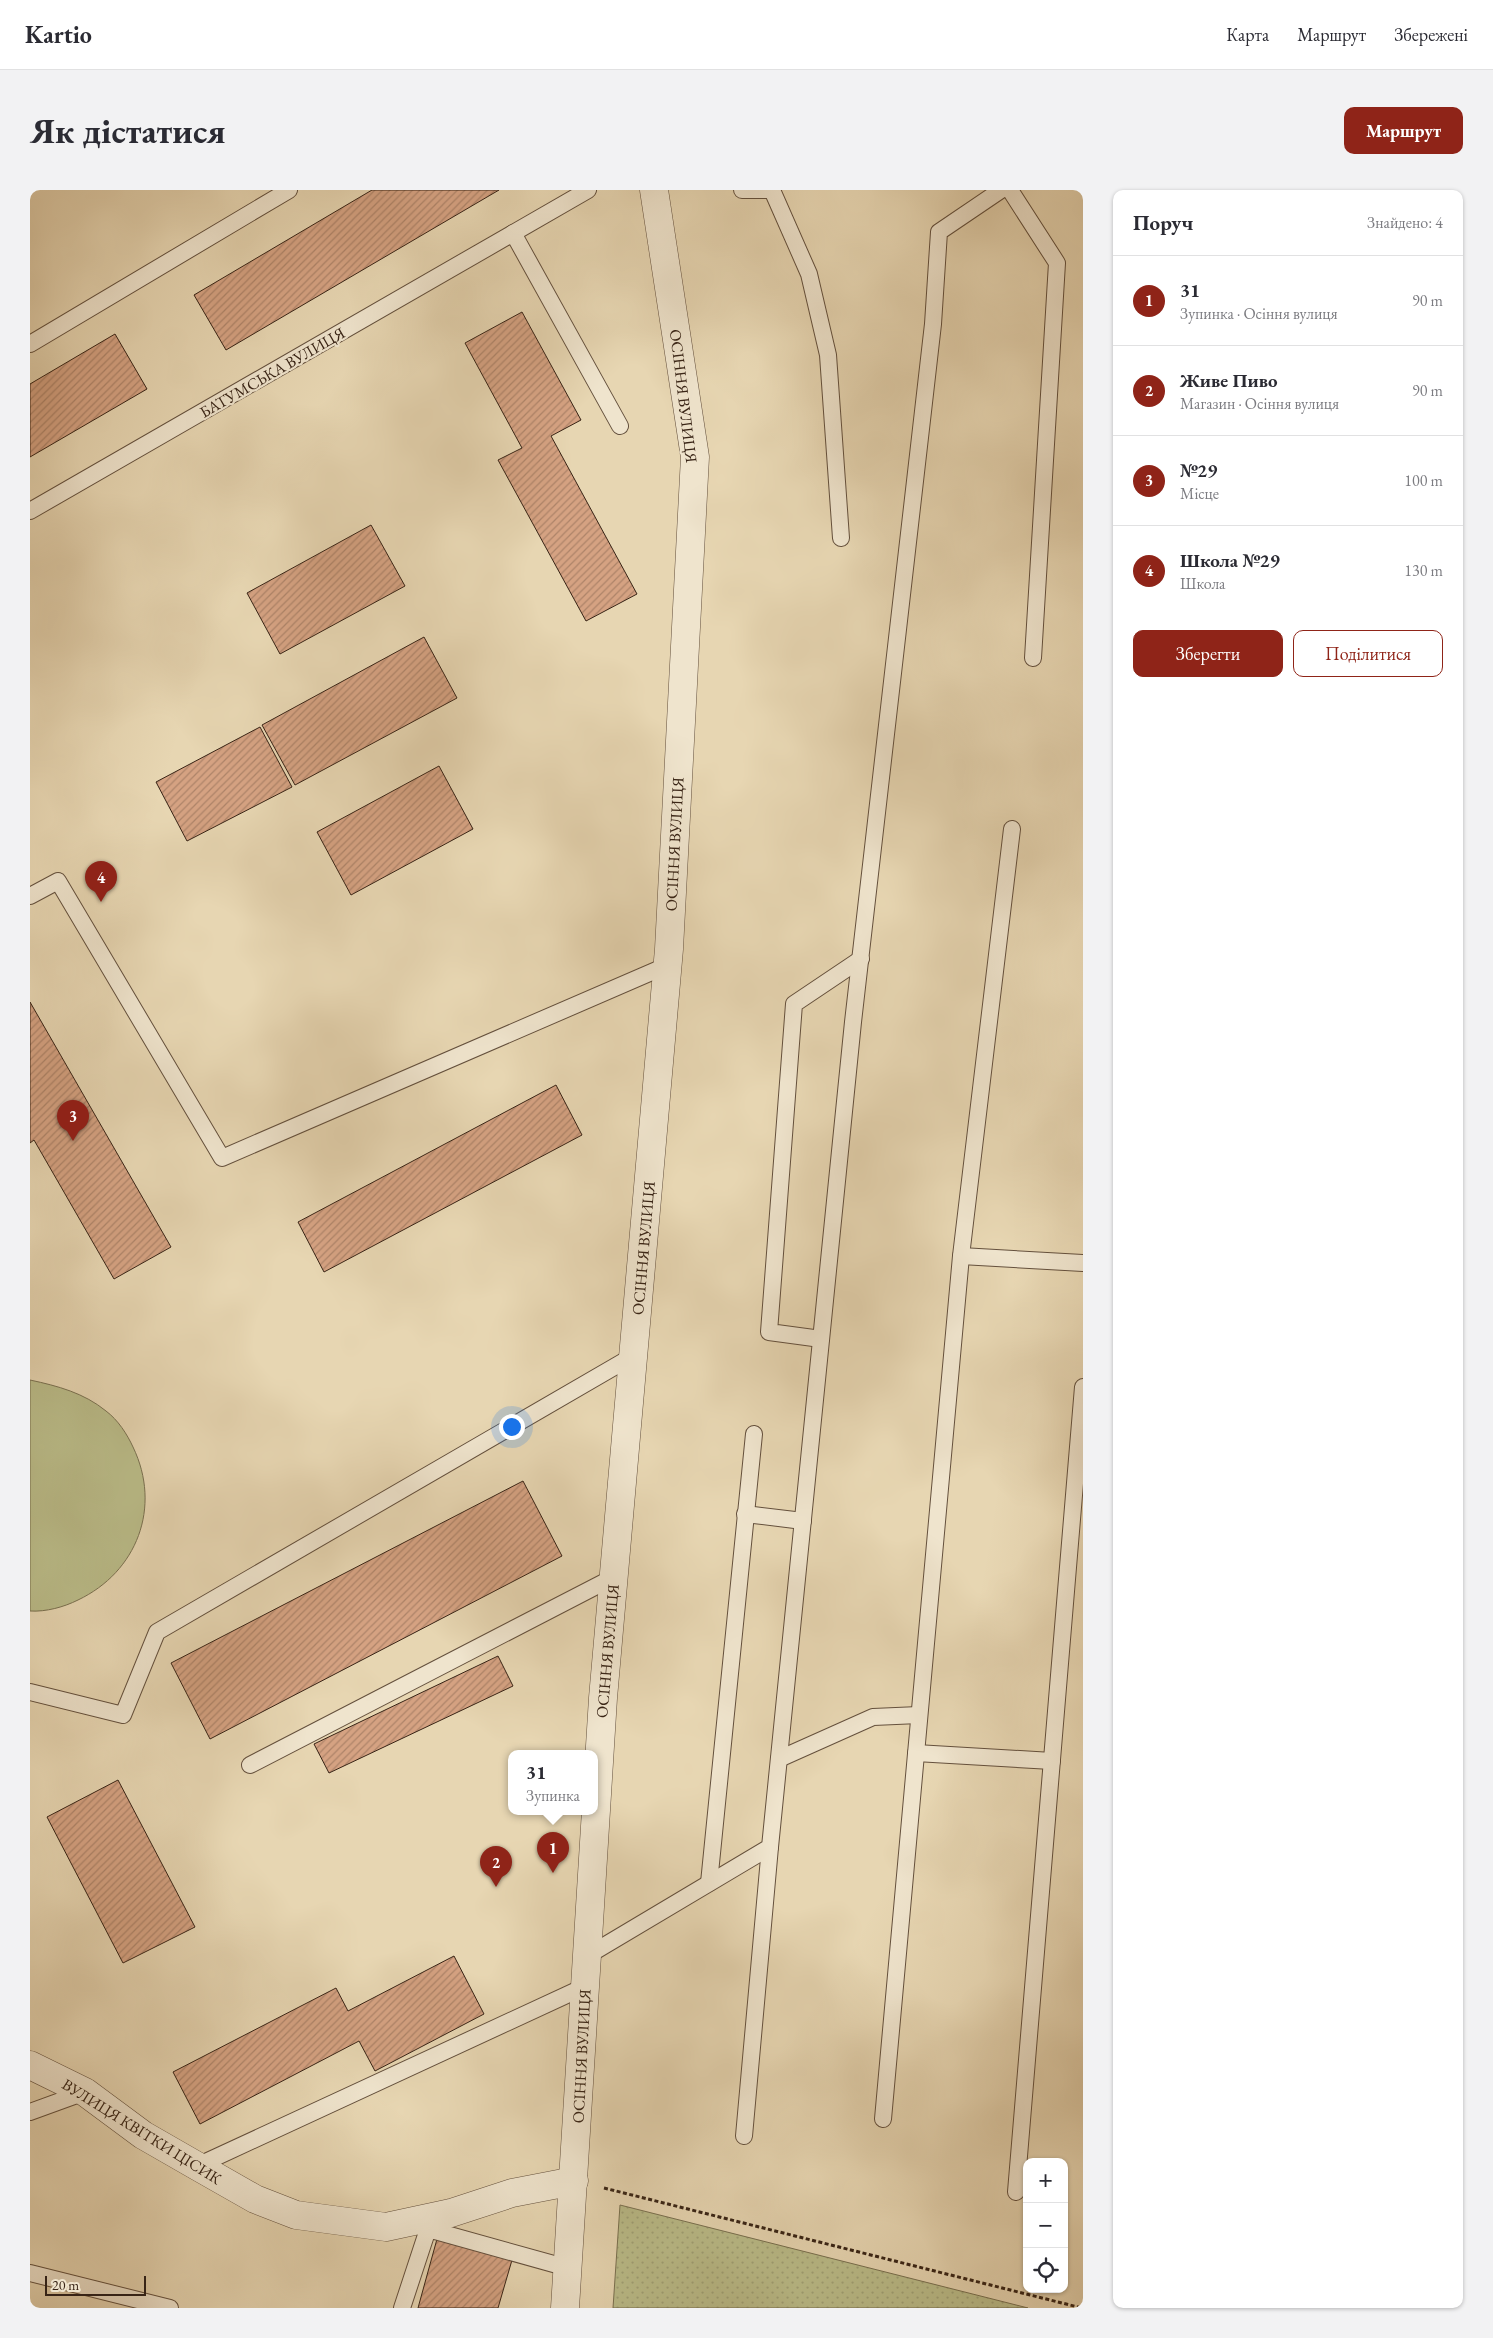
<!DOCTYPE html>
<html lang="uk">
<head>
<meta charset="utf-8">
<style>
  body { margin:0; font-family:"EB Garamond",serif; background:#f2f2f3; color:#2b2b33 }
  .controls { position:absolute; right:15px; bottom:15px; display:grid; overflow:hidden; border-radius:10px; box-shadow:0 1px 4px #0004 }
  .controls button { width:45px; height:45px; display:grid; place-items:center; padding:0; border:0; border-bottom:1px solid #e1e1e2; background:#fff; color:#2b2b33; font:25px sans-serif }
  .scale { position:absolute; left:15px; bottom:12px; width:101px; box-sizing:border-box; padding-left:5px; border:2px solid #382416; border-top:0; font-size:14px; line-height:18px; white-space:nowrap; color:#382416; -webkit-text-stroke:4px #efe4cd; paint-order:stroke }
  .you { position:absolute; left:481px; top:1236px; width:18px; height:18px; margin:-12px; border:4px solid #fff; border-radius:50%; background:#1a73e8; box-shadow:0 0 0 8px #1a73e833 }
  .badge { display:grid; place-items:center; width:32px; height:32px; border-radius:50%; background:#8f2418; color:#fff; font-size:16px; font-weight:700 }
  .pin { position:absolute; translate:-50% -41px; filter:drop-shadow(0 1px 2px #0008) }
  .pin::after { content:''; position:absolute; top:26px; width:18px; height:15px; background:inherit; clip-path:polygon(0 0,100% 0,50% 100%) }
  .popup { position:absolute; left:478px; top:1560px; width:90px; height:65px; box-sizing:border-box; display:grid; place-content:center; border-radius:10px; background:#fff; filter:drop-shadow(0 1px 4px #0005); font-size:16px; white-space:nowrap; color:#7c7c81 }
  .popup b { font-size:19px; color:#2b2b33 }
  .popup::after { content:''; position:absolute; left:50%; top:100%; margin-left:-10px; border:10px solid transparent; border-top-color:#fff }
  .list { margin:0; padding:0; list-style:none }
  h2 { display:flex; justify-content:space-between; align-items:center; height:65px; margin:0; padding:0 20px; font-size:21px }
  h2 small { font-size:16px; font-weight:400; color:#7c7c81 }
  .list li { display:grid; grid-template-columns:32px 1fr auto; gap:15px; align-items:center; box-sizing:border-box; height:90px; padding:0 20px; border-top:1px solid #e1e1e2 }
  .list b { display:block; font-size:19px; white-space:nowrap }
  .list p { margin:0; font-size:16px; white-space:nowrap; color:#7c7c81 }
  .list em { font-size:16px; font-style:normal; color:#7c7c81 }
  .actions { display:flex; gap:10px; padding:15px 20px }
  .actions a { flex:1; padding:11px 0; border:1px solid #8f2418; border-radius:10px; text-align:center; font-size:18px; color:#8f2418 }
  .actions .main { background:#8f2418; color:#fff }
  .icon { flex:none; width:28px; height:28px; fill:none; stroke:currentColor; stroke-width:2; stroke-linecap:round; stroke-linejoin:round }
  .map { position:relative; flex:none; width:1053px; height:2118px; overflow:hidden; border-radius:10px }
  header { display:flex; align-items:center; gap:30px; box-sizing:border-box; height:70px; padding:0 25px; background:#fff; border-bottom:1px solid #e1e1e2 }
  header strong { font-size:24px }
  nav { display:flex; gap:28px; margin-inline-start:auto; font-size:18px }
  .intro { display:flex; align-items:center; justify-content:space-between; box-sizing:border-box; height:120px; padding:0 30px }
  h1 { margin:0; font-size:35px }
  .button { padding:12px 22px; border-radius:10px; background:#8f2418; color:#fff; font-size:18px; font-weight:700 }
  main { display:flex; gap:30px; padding:0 30px }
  aside { flex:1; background:#fff; border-radius:10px; box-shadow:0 1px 4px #0004 }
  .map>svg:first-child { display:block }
  .grass { fill:url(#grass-dots); stroke:#797050 }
  .pitch { fill:#babc89; stroke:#797050 }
  .building { fill:url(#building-hatch); stroke:#382416 }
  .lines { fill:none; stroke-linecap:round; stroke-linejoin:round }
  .lane-casing { stroke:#64503d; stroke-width:18 }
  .street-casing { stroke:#64503d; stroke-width:29 }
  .path { stroke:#382416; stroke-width:3; stroke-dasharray:4 2.5; stroke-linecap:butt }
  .lane { stroke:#efe4cd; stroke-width:16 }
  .street { stroke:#efe4cd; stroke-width:28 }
  .labels { text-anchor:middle; stroke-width:4.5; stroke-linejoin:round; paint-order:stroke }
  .street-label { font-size:16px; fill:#382416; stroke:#efe4cd }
</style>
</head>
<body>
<header>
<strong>Kartio</strong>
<nav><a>Карта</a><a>Маршрут</a><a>Збережені</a></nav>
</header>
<div class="intro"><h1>Як дістатися</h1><a class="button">Маршрут</a></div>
<main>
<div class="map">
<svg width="1053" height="2118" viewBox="0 0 1053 2118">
  <defs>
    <pattern id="grass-dots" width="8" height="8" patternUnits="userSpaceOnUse" patternTransform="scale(1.25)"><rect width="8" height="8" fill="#babc89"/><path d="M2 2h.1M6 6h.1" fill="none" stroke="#a1a176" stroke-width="1.8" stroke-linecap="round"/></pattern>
    <pattern id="building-hatch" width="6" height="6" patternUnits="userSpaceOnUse" patternTransform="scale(1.25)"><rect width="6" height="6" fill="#d5a282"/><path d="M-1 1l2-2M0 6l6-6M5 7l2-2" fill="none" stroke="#ae8469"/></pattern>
  </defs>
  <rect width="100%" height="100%" fill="#e7d6b2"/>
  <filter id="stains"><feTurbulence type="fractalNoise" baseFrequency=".004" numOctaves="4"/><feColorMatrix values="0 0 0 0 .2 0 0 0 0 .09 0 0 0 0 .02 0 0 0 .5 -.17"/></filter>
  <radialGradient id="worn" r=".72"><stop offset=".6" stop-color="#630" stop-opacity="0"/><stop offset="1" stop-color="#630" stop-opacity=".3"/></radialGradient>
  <polygon class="grass" points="590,2015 998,2118 583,2118"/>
  <path class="pitch" d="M 0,1190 C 28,1196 54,1203 76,1221 C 88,1230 97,1244 103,1257 C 132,1317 107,1382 48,1410 C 34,1417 16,1422 0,1421 Z"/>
  <g class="building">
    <polygon points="342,0 469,0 196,160 164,105"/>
    <polygon points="492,122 551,230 521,246 607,404 556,431 468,270 492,258 435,153"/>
    <polygon points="85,144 117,199 0,267 0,194"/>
    <polygon points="341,335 375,396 250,464 217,403"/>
    <polygon points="394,447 427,508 265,595 232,535"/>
    <polygon points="230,537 262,597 157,651 126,592"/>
    <polygon points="409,576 443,639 321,705 287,642"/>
    <polygon points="0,812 141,1057 84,1089 4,950 0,953"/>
    <polygon points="526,895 552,945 294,1082 268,1032"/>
    <polygon points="493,1291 532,1366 180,1549 141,1473"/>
    <polygon points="468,1466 483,1496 299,1583 284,1554"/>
    <polygon points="88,1590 165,1737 93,1773 17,1627"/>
    <polygon points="424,1766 454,1824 345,1881 329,1851 170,1934 143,1882 306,1798 318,1821"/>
    <polygon points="407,2049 482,2070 468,2118 388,2118"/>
  </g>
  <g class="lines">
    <g class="lane-casing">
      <g id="lane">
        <polyline points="712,0 742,0 779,84 798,165 811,348"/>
        <polyline points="980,0 1027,73 1003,468"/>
        <polyline points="483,43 590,236"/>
        <polyline points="0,154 259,0"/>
        <polyline points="0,321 558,0"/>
        <polyline points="0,706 28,691 192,968 638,775"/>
        <polyline points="931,1066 1053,1073"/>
        <polyline points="791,1149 739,1142 764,814 831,769"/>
        <polyline points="715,1324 773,1331"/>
        <polyline points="0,1502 93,1525 127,1442 603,1166"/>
        <polyline points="886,1563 1022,1571"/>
        <polyline points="749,1569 843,1527 889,1525"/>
        <polyline points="220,1575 584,1387"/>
        <polyline points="679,1693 724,1244"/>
        <polyline points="557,1766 740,1657 823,832 903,134 909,42 971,0"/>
        <polyline points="0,1922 55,1902"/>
        <polyline points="853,1929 931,1066 982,639"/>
        <polyline points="714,1946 740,1657"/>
        <polyline points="167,1976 556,1796"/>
        <polyline points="986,2002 1053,1197"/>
        <polyline points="0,2083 140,2118"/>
        <polyline points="372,2118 398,2039 538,2078"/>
      </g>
    </g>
    <g class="street-casing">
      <g id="street">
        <polyline points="0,1875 55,1902 113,1945 167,1976 225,2009 266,2025 356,2037 421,2023 482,2003 544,1991"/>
        <polyline points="535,2118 573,1508 639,759 665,267 624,0"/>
      </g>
    </g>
    <polyline class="path" points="574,1998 1052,2118"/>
    <use href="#lane" class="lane"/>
    <use href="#street" class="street"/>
  </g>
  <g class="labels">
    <g class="street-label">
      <text transform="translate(242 182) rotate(-30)" y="6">БАТУМСЬКА ВУЛИЦЯ</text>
      <text transform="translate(654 206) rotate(83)" y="6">ОСІННЯ ВУЛИЦЯ</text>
      <text transform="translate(644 654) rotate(-87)" y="6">ОСІННЯ ВУЛИЦЯ</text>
      <text transform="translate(613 1058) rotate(-85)" y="6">ОСІННЯ ВУЛИЦЯ</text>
      <text transform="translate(577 1461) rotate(-85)" y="6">ОСІННЯ ВУЛИЦЯ</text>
      <text transform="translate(551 1866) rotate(-87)" y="6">ОСІННЯ ВУЛИЦЯ</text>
      <text transform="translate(112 1941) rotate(32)" y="6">ВУЛИЦЯ КВІТКИ ЦІСИК</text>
    </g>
  </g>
  <rect width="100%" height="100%" filter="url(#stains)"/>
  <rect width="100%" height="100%" fill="url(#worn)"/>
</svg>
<div class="controls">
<button>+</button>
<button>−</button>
<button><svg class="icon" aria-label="locate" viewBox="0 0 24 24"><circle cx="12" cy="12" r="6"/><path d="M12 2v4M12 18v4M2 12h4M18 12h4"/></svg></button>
</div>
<div class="scale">20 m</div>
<div class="you"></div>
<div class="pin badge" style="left:523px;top:1683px">1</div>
<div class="popup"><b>31</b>Зупинка</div>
<div class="pin badge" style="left:466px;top:1697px">2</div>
<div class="pin badge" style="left:43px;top:951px">3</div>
<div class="pin badge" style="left:71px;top:712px">4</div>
</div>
<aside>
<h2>Поруч<small>Знайдено: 4</small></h2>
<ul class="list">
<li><span class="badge">1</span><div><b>31</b><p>Зупинка · Осіння вулиця</p></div><em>90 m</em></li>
<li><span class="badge">2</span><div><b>Живе Пиво</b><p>Магазин · Осіння вулиця</p></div><em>90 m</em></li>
<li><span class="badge">3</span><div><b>№29</b><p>Місце</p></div><em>100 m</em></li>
<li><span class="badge">4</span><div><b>Школа №29</b><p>Школа</p></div><em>130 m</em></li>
</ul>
<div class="actions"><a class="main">Зберегти</a><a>Поділитися</a></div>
</aside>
</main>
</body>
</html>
